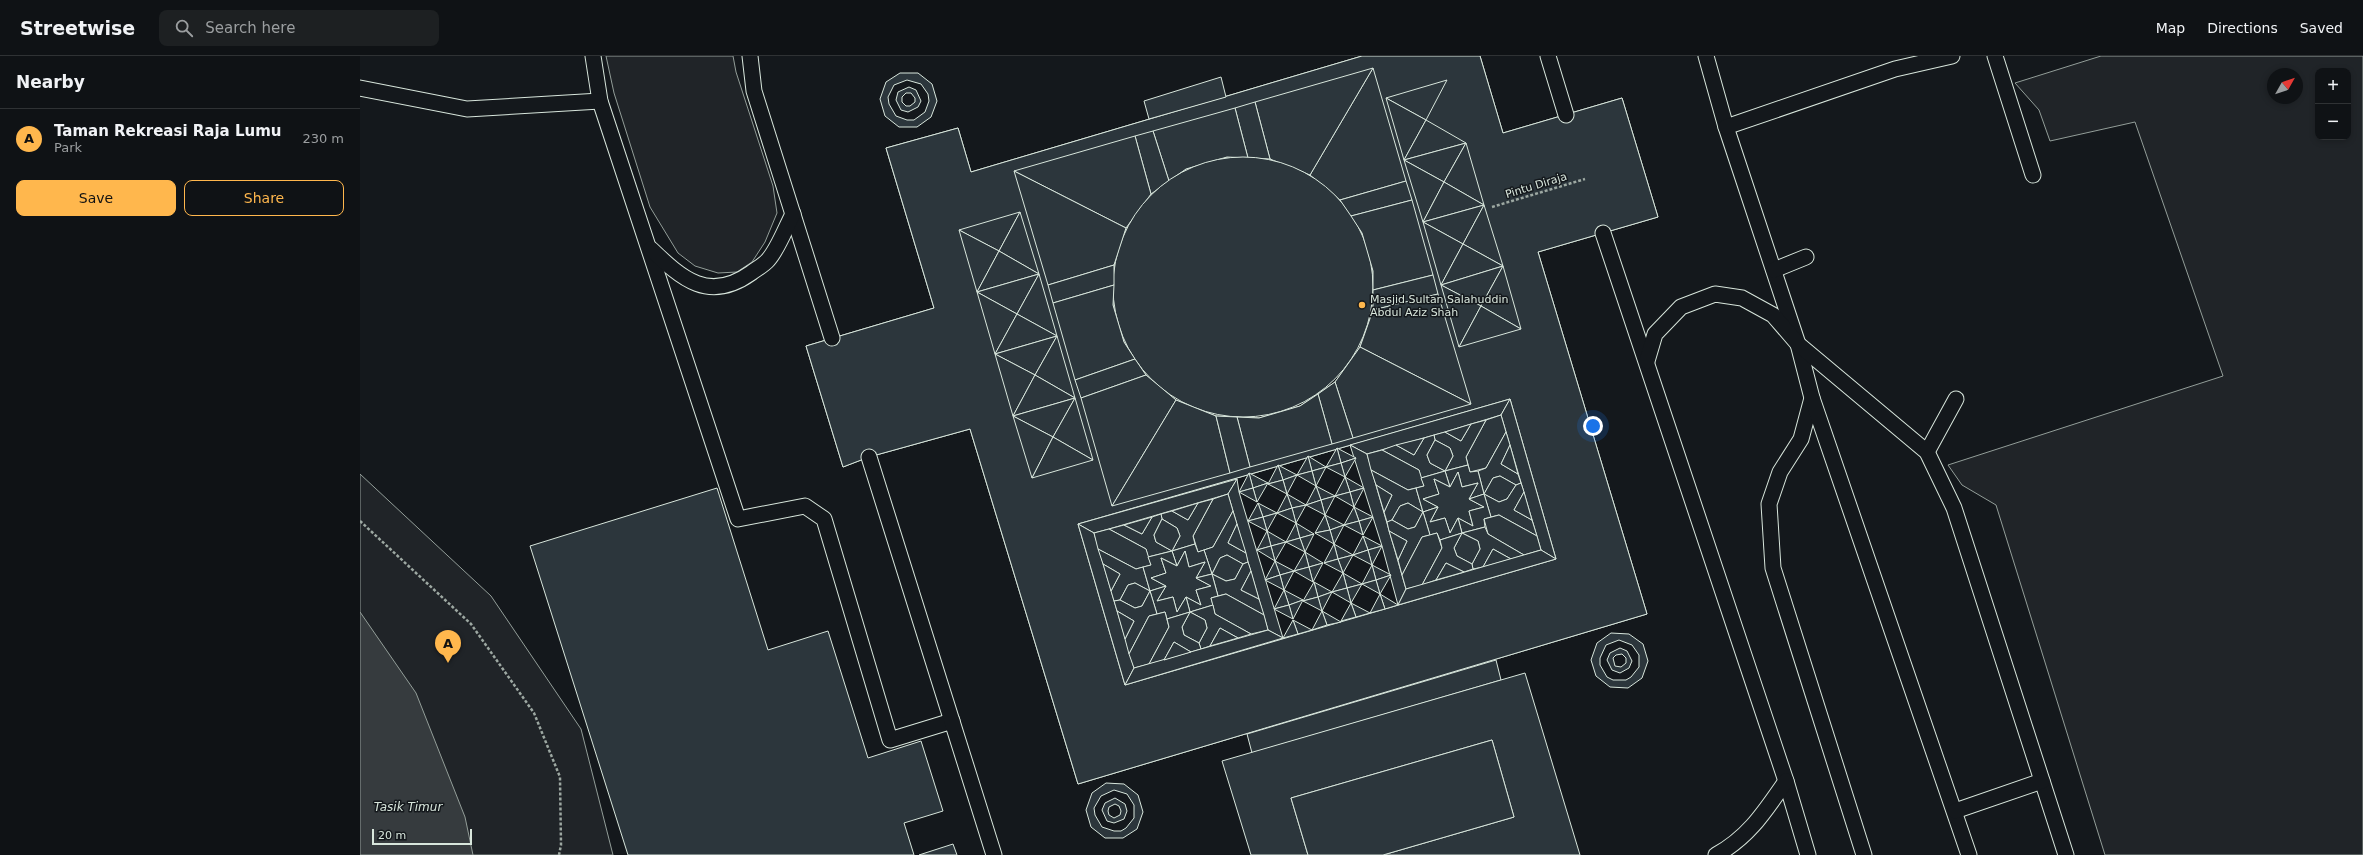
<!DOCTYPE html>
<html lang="en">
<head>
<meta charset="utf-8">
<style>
  body { margin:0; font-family:"DejaVu Sans",sans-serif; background:#1d2022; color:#f1f3f6 }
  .controls { position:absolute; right:12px; top:12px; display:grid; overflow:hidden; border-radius:8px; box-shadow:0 2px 6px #0003 }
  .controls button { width:36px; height:36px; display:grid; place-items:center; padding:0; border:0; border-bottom:1px solid #2f3234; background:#0f1215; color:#f1f3f6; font:20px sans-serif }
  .compass { position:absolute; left:1907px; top:12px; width:36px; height:36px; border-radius:50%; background:#0f1215; box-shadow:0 2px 6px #0003; rotate:50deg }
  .scale { position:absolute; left:12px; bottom:10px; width:100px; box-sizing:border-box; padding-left:4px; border:2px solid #d8e6dc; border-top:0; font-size:11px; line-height:14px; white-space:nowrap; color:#d8e6dc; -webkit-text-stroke:3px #14181c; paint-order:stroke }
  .you { position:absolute; left:1233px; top:370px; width:14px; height:14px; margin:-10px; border:3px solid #fff; border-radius:50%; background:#1a73e8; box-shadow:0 0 0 6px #1a73e833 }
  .badge { display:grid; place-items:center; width:26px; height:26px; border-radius:50%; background:#ffb74d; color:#111; font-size:13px; font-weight:700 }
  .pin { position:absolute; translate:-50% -33px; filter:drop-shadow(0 1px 2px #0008) }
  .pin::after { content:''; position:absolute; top:21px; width:14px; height:12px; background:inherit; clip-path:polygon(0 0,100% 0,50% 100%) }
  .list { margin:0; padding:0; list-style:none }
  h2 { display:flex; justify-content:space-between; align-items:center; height:52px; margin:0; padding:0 16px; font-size:17px }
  h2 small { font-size:13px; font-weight:400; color:#9b9ea0 }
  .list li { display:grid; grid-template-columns:26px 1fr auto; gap:12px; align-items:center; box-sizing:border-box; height:60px; padding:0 16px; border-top:1px solid #2f3234 }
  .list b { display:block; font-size:15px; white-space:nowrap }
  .list p { margin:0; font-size:13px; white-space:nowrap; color:#9b9ea0 }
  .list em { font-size:13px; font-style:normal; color:#9b9ea0 }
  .actions { display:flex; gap:8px; padding:12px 16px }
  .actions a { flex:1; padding:9px 0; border:1px solid #ffb74d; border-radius:8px; text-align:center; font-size:14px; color:#ffb74d }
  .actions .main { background:#ffb74d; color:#111 }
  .icon { flex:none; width:22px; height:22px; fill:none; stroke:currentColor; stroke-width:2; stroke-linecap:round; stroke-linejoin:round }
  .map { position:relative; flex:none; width:2003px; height:799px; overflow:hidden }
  header { display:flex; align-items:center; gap:24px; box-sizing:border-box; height:56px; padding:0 20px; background:#0f1215; border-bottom:1px solid #2f3234 }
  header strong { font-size:19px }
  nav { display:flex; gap:22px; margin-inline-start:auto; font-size:14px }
  .search { width:280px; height:36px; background:#1d2022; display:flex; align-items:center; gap:10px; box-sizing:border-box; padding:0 14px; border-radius:8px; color:#9b9ea0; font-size:15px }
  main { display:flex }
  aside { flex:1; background:#0f1215 }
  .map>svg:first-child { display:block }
  .green { fill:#202428; stroke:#939e99; fill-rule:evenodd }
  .water { fill:#363b3e; stroke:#939e99 }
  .building { fill:#2c363c; stroke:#d8e6dc; fill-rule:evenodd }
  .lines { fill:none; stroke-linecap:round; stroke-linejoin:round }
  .lane-casing { stroke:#d8e6dc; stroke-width:17 }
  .path { stroke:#9da8a2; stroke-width:2.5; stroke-dasharray:3 2; stroke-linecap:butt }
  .lane { stroke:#14181c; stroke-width:15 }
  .poi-dot { fill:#ffb74d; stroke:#14181c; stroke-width:1.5 }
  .labels { text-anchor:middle; stroke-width:3; stroke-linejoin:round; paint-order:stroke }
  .street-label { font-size:11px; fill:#d8e6dc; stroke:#14181c }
  .poi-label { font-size:11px; fill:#d8e6dc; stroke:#14181c; text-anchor:start }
  .water-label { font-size:12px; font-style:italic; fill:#d8e6dc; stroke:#14181c }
</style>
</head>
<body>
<header>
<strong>Streetwise</strong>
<div class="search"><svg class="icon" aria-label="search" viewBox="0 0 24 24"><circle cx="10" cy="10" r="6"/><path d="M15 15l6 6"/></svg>Search here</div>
<nav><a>Map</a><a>Directions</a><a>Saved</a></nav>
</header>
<main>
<aside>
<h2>Nearby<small></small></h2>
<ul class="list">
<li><span class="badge">A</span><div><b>Taman Rekreasi Raja Lumu</b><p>Park</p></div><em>230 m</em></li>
</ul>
<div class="actions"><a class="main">Save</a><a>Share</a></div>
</aside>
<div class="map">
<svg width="2003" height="799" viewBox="0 0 2003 799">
  <rect width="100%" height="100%" fill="#14181c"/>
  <g class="green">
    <polygon points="246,0 373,0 376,16 413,130 417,157 405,186 392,206 377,216 358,217 335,210 318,197 290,151 254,37"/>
    <path d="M 1741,0 L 2003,0 L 2003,799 L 1745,799 L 1636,449 L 1602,429 L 1588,409 L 1863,320 L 1775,66 L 1690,85 L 1679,54 L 1655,27 ZM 1958,15 L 1988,15 L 1988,81 L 1958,81 ZM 1913,18 L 1937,18 L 1937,42 L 1913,42 Z"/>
    <polygon points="0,418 131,540 221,673 253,799 0,799"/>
  </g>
  <polygon class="water" points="0,556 56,637 105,761 113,799 0,799"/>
  <g class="building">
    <path d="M 1002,0 L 1120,0 L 1143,77 L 1262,42 L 1298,161 L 1178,196 L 1287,558 L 718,728 L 610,373 L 509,401 L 483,411 L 446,290 L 574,252 L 526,92 L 598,72 L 611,116 ZM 1013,12 L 1111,348 L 752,450 L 654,115 ZM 1087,24 L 1161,273 L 1099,291 L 1026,42 ZM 660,156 L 733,404 L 672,422 L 599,174 ZM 1150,343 L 1196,503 L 765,629 L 718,468 Z"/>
    <path d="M 1002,0 L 1120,0 L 1143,77 L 1262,42 L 1298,161 L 1178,196 L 1287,558 L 718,728 L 610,373 L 509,401 L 483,411 L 446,290 L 574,252 L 526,92 L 598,72 L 611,116 ZM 867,101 L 910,103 L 950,119 L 980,144 L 1002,177 L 1013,215 L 1013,254 L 1000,291 L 975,326 L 940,350 L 899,362 L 856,360 L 816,344 L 786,319 L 764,286 L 753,249 L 754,209 L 766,172 L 791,138 L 826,113 ZM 1150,343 L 1196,503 L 765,629 L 718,468 Z"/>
    <polygon points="1013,12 1046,125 980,144 950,119"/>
    <polygon points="1013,12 950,119 910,103 895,46"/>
    <path d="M 540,17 L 558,17 L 572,28 L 577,45 L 571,61 L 557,71 L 539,71 L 525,60 L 520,43 L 526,26 ZM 547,24 L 561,28 L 568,38 L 569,45 L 565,56 L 554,64 L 547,64 L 536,60 L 529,48 L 528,41 L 534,29 Z"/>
    <polygon points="861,21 866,41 789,63 784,45"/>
    <polygon points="1087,24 1066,64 1026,42"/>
    <path d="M 549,31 L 556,34 L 561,45 L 558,51 L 548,56 L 541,54 L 536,44 L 538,36 ZM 546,37 L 551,37 L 555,42 L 555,46 L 550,50 L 546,50 L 542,46 L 542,41 Z"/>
    <polygon points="1026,42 1066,64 1044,104"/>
    <polygon points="895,46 910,103 888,102 875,52"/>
    <polygon points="875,52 888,102 867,101 826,113 809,125 793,75"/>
    <polygon points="1066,64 1106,87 1044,104"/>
    <polygon points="793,75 809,125 791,138 775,80"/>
    <polygon points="775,80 791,138 766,172 654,115"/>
    <polygon points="1106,87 1084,126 1044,104"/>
    <polygon points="1106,87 1124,149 1084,126"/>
    <circle cx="883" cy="231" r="130"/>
    <polygon points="1044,104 1084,126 1063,166"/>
    <polygon points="654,115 766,172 754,209 688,229"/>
    <polygon points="1046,125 1052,144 991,160 980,144"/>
    <polygon points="1084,126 1124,149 1063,166"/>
    <polygon points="1052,144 1073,219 1013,234 1013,215 1002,177 991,160"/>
    <polygon points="1124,149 1103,188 1063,166"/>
    <polygon points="1124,149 1143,210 1103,188"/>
    <polygon points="660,156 639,195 599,174"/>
    <polygon points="660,156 679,218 639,195"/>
    <polygon points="1063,166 1103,188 1081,229"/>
    <polygon points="599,174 639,195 617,236"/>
    <polygon points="1103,188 1143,210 1081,229"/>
    <polygon points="639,195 679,218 617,236"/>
    <polygon points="754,209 754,229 693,247 688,229"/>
    <polygon points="1143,210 1121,250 1081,229"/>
    <polygon points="1143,210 1161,273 1121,250"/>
    <polygon points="679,218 657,258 617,236"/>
    <polygon points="679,218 697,280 657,258"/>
    <polygon points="1073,219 1078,238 1013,254 1013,234"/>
    <polygon points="754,229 753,249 764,286 775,303 715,324 693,247"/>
    <polygon points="1081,229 1121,250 1099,291"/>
    <polygon points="617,236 657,258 635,298"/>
    <polygon points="1078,238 1111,348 1000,291 1013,254"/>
    <polygon points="1121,250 1161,273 1099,291"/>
    <polygon points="657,258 697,280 635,298"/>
    <polygon points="697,280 675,319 635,298"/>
    <polygon points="697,280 715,342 675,319"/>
    <polygon points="1000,291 1111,348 993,382 975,326"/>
    <polygon points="635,298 675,319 653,360"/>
    <polygon points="775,303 786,319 721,342 715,324"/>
    <polygon points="675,319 715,342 653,360"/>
    <polygon points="786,319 816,344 752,450 721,342"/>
    <polygon points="975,326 993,382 972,388 958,338"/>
    <polygon points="958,338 972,388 890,411 877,361 899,362 940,350"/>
    <polygon points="715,342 693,381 653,360"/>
    <polygon points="715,342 733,404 693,381"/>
    <polygon points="1150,343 1141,359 1085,376 1007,398 990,389"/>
    <polygon points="1150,343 1196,503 1181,494 1141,359"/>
    <polygon points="816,344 856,360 870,417 752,450"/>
    <polygon points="1141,359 1146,376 1126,412 1110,416 1106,401 1126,364"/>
    <polygon points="653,360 693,381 672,422"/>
    <polygon points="856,360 877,361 890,411 870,417"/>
    <polygon points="1126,364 1106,401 1108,409 1085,415 1093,400 1090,392 1075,384 1074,379 1085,376 1101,385 1111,368"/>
    <polygon points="1111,368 1101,385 1085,376"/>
    <polygon points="1146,376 1150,389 1141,408 1158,418 1161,427 1156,429 1140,420 1133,422 1124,438 1118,415 1126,412"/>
    <polygon points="1074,379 1075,384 1067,399 1070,407 1085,415 1061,422 1059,414 1022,394 1036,389 1054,399 1064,382"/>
    <polygon points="693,381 733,404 672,422"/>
    <polygon points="1064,382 1054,399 1036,389"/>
    <polygon points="1075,384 1090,392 1093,400 1085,415 1070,407 1067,399"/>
    <polygon points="990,389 1007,398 1046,533 1038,549 1022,490"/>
    <polygon points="1150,389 1158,418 1141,408"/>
    <polygon points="977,392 996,402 981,407"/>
    <polygon points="977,392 981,407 966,411"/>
    <polygon points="1022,394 1059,414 1064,430 1048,434 1011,414 1007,398"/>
    <polygon points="948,400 966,411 952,415"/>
    <polygon points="948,400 952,415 937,419"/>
    <polygon points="996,402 985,421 981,407"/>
    <polygon points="981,407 985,421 966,411"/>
    <polygon points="918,409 937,419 923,424"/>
    <polygon points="918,409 923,424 908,428"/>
    <polygon points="1108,409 1110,416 1118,415 1124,438 1109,443 1118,427 1102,431 1098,416 1090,431 1085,415"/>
    <polygon points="966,411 956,430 952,415"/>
    <polygon points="1011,414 1048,434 1056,432 1063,456 1048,447 1040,450 1032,464 1027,466 1024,456 1032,439 1016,429"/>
    <polygon points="952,415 956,430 937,419"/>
    <polygon points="1085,415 1090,431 1074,423 1079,438 1063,443 1078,451 1063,456 1056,432 1064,430 1061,422"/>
    <polygon points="1098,416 1102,431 1118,427 1109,443 1124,451 1109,455 1113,470 1098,462 1090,477 1085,462 1070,466 1078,451 1063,443 1079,438 1074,423 1090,431"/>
    <polygon points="889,417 908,427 893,432"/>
    <polygon points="889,417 893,432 879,436"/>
    <polygon points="937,419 927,438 923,424"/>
    <polygon points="1140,420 1156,429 1147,443 1139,446 1124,438 1133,422"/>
    <polygon points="985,421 1004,432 990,436"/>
    <polygon points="985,421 990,436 975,440"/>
    <polygon points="877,423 868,438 749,473 734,477 718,468"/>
    <polygon points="877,423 879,436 923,582 908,574 868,438"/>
    <polygon points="923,424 927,438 908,428"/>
    <polygon points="908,427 897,446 893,432"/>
    <polygon points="1161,427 1164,436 1154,454 1172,464 1177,480 1139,459 1131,461 1124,438 1139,446 1147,443 1156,429"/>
    <polygon points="1016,429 1032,439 1024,456"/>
    <polygon points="956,430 975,440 961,444"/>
    <polygon points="956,430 961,444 946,449"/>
    <polygon points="357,432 408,594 468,575 508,702 561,685 583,755 544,767 554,799 268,799 170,490"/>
    <polygon points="893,432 897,446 879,436"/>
    <polygon points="1004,432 994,451 990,436"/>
    <polygon points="990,436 994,451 975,440"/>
    <polygon points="1164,436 1172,464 1154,454"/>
    <polygon points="868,438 873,455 853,491 838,496 833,480 853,443"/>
    <polygon points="927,438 946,449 932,452"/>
    <polygon points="927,438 932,452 917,457"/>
    <polygon points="1124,438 1131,461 1124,463 1125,471 1102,477 1098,462 1113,470 1109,455 1124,451 1109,443"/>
    <polygon points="975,440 965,459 961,444"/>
    <polygon points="853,443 833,480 835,488 812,495 820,480 817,472 802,463 801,458 812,455 828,464 838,447"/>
    <polygon points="961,444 965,459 946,449"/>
    <polygon points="838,447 828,464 812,455"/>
    <polygon points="898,447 917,457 903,461"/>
    <polygon points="898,447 903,461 888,465"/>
    <polygon points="1048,447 1063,456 1055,471 1048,473 1032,464 1040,450"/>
    <polygon points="946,449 936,467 932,452"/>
    <polygon points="994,451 1013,461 999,465"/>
    <polygon points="994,451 999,465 984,469"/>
    <polygon points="1078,451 1070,466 1085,462 1090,477 1098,462 1102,477 1080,484 1077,477 1070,479 1063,456"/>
    <polygon points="932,452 936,467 917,457"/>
    <polygon points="873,455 877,468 868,487 886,497 888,506 883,508 867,499 860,502 852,518 844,494 853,491"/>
    <polygon points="1063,456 1070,479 1062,481 1042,519 1038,504 1047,485 1029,475 1027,466 1032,464 1048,473 1055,471"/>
    <polygon points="917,457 907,475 903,461"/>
    <polygon points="801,458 802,463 794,479 796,486 812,495 788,501 786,493 749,473 764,469 782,478 792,461"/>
    <polygon points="965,459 984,469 970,474"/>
    <polygon points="965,459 970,474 955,477"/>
    <polygon points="1139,459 1177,480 1181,494 1164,499 1128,478 1124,463"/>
    <polygon points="792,461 782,478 764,469"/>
    <polygon points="903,461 907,475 888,465"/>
    <polygon points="1013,461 1003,479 999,465"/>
    <polygon points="802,463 817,472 820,480 812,495 796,486 794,479"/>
    <polygon points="999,465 1003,479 984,469"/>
    <polygon points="936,467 940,482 926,486"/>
    <polygon points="936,467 954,478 940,482"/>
    <polygon points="718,468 734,477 774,612 765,629"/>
    <polygon points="877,468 886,497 868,487"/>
    <polygon points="984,469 974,488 970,474"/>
    <polygon points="1125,471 1128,478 1164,499 1151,503 1133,493 1123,511 1113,513 1112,508 1120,493 1118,485 1102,477"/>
    <polygon points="749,473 786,493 791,509 776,513 738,493 734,477"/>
    <polygon points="970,474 974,488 955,477"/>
    <polygon points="907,475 926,486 911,490"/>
    <polygon points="907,475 911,490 897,494"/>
    <polygon points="1029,475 1047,485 1038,504"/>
    <polygon points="1077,477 1082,492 1062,529 1046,533 1042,519 1062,481"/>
    <polygon points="1102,477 1118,485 1120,493 1112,508 1097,500 1094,492"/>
    <polygon points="1102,477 1094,492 1097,500 1112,508 1113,513 1104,516 1086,507 1076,524 1062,529 1082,492 1080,484"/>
    <polygon points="954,478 945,496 940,482"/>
    <polygon points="1003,480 1022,490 1008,494"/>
    <polygon points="1003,480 1008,494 993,499"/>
    <polygon points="940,482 945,496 926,486"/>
    <polygon points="926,486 915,505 911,490"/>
    <polygon points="835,488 838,496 844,494 852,518 836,522 845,506 829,511 825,495 817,510 812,495"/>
    <polygon points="974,488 993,499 978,503"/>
    <polygon points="974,488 978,503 964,507"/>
    <polygon points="911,490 915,505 897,494"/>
    <polygon points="1022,490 1012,509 1008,494"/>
    <polygon points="738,493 776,513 783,511 790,535 775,527 768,529 760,544 754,545 751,535 760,518 743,508"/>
    <polygon points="1133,493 1151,503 1123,511"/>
    <polygon points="1008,494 1012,509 993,499"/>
    <polygon points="1181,494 1196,503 1038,549 1046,533"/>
    <polygon points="812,495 817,510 801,502 806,517 791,522 806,530 790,535 783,511 791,509 788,501"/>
    <polygon points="825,495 829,511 845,506 836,522 851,530 836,534 841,549 826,541 817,556 813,541 797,545 806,530 791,522 806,517 801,502 817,510"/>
    <polygon points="945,496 963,507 949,511"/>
    <polygon points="945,496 949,511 934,515"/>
    <polygon points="867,499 883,508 875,523 866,525 852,518 860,502"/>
    <polygon points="993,499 983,517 978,503"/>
    <polygon points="978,503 983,517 964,507"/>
    <polygon points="915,505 934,515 920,519"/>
    <polygon points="915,505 920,519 905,524"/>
    <polygon points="888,506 891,515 881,534 899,543 904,559 866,538 858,540 852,518 866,525 875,523 883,508"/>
    <polygon points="963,507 953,526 949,511"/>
    <polygon points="1086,507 1104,516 1076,524"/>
    <polygon points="743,508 760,518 751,535"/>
    <polygon points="1012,509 1031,519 1016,524"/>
    <polygon points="1012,509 1016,524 1002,528"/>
    <polygon points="949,511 953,526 934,515"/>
    <polygon points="891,515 899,543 881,534"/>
    <polygon points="934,515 924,534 920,519"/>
    <polygon points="983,517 1002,528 987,532"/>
    <polygon points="983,517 987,532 972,536"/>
    <polygon points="852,518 858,540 851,542 853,549 830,556 826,541 841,549 836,534 851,530 836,522"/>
    <polygon points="920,519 924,534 905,524"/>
    <polygon points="1031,519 1020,538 1016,524"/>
    <polygon points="1016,524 1020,538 1002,528"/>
    <polygon points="954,526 972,536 958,541"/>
    <polygon points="954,526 958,541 943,545"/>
    <polygon points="775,527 790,535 782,550 775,552 760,544 768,529"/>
    <polygon points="1002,528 991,547 987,532"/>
    <polygon points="806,530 797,545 813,541 817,556 826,541 830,556 807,563 805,556 797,558 790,535"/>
    <polygon points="987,532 991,547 972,536"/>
    <polygon points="924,534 943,544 929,549"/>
    <polygon points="924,534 929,549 914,553"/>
    <polygon points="790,535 797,558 789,560 769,598 765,583 774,565 757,555 754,545 760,544 775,552 782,550"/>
    <polygon points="972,536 962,555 958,541"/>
    <polygon points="866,538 904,559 908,574 891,578 855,558 851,542"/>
    <polygon points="1020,538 1038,549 1025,553"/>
    <polygon points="1020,538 1025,553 1010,557"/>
    <polygon points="958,541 962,555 943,545"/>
    <polygon points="943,544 933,563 929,549"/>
    <polygon points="991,547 1010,557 996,561"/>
    <polygon points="991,547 996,561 981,565"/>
    <polygon points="853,549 855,558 891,578 878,582 860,572 850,590 841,593 839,587 847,572 845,564 830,556"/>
    <polygon points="929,549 933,563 914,553"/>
    <polygon points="757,555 774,565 765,583"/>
    <polygon points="962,555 981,566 967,569"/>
    <polygon points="962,555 967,569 952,574"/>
    <polygon points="805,556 809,571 789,608 774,612 769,598 789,560"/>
    <polygon points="830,556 845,564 847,572 839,587 824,579 822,571"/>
    <polygon points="830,556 822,571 824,579 839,587 841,593 831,596 814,586 804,604 789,608 809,571 807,563"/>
    <polygon points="933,564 952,574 938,578"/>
    <polygon points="933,564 938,578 923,582"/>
    <polygon points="860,572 878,582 850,590"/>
    <polygon points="908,574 923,582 765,629 774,612"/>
    <path d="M 1251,577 L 1269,578 L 1283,588 L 1288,605 L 1282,622 L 1268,632 L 1250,631 L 1236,620 L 1231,604 L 1237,587 ZM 1259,584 L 1272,589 L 1279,599 L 1279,611 L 1271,621 L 1266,624 L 1253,624 L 1247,621 L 1240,609 L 1240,602 L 1246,589 Z"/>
    <polygon points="814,586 831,596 804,604"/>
    <path d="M 1260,592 L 1267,595 L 1272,605 L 1269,612 L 1260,617 L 1252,614 L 1247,604 L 1250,597 ZM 1262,598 L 1266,602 L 1266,607 L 1261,611 L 1255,610 L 1253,602 L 1256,599 Z"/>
    <polygon points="1136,604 1141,624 892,697 887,678"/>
    <polygon points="1165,617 1220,799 1023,799 1154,761 1132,684 931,742 948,799 891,799 862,705"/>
    <polygon points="1132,684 1154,761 1023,799 948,799 931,742"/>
    <path d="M 746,727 L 764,728 L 778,739 L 783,756 L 777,773 L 763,782 L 745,782 L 731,771 L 726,754 L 732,737 ZM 754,734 L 767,738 L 774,749 L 774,762 L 766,772 L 761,775 L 754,775 L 742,771 L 735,759 L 734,752 L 741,740 Z"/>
    <path d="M 755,742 L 765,748 L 767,755 L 764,763 L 754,767 L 747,765 L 742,754 L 745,747 ZM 755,748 L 759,750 L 761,755 L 760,759 L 754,762 L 749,759 L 748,755 L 749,751 Z"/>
    <polygon points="593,788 597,799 559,799"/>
  </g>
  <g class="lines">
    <g class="lane-casing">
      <g id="lane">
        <polyline points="233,0 240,45 378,463 445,450 464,463 530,684 592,665"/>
        <polyline points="390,0 394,35 472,282"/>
        <polyline points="1188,0 1206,59"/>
        <polyline points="1346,0 1366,71 1438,288 1452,342 1441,383 1420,416 1409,448 1413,512 1504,799"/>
        <polyline points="1635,0 1673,119"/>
        <polyline points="0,32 107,53 240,45"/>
        <polyline points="1366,71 1535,13 1592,0"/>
        <polyline points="1243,177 1426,725 1448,799"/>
        <path d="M 291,193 C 322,223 349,247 391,217 C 396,213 404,209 408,204 C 418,193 426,171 433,158"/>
        <polyline points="1414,214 1446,201"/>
        <polyline points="1287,305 1295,278 1321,251 1355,238 1382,242 1413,259 1438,288 1567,396 1594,452 1706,799"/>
        <polyline points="1452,342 1609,799"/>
        <polyline points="1567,396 1596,343"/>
        <polyline points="509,401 634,799"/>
        <polyline points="1595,755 1682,725"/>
        <path d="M 1356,799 C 1389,781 1405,755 1426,725"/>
      </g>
    </g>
    <g class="path">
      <polyline points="1132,151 1225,123"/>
      <polyline points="0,465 111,568 174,657 200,721 201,789 199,799"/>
    </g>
    <use href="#lane" class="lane"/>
  </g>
  <circle class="poi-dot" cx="1002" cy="249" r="4"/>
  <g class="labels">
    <g class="street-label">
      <text transform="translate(1176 129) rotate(-17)" y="4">Pintu Diraja</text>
    </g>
    <g class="poi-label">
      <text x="1010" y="247">Masjid Sultan Salahuddin<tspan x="1010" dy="13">Abdul Aziz Shah</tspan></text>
    </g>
    <g class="water-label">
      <text x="48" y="755">Tasik Timur</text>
    </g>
  </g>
</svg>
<div class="controls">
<button>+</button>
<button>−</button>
</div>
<svg class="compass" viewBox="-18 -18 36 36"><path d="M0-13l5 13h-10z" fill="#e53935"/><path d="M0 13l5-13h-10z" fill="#9b9ea0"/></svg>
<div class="scale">20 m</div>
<div class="you"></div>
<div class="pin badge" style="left:88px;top:607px">A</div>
</div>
</main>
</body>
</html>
